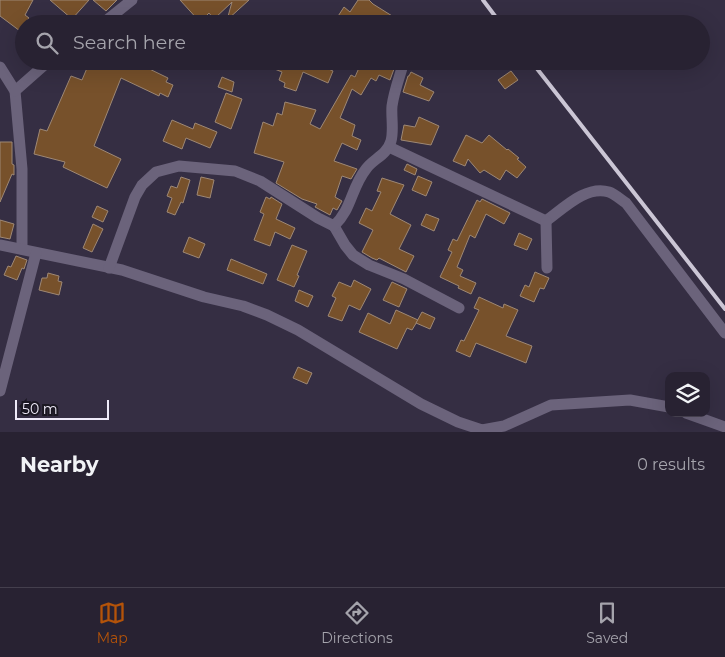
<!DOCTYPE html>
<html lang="en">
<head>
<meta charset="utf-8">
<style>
  body { margin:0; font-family:Montserrat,sans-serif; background:#302a3a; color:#f1f3f6 }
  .controls { position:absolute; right:15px; bottom:15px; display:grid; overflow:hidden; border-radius:10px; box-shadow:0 5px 20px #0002 }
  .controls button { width:45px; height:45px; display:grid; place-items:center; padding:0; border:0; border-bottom:1px solid #443f4d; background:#282232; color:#f1f3f6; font:25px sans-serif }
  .scale { position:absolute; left:15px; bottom:12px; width:94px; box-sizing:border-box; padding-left:5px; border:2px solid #eeeaf8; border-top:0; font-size:14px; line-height:18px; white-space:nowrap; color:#eeeaf8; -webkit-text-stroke:4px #1b1822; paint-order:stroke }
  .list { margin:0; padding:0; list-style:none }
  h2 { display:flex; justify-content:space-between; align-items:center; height:65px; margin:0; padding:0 20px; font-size:21px }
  h2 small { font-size:16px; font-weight:400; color:#a5a4ac }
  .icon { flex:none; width:28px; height:28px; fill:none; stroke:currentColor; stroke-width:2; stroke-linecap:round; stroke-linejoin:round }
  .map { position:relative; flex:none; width:725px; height:432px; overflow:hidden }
  .search { position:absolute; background:#282232; box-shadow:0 5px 20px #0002; left:15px; right:15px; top:15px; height:55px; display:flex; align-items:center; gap:12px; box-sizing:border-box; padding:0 18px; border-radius:28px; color:#a5a4ac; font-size:19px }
  .sheet { height:155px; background:#282232 }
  nav { display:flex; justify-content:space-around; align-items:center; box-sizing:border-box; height:70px; border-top:1px solid #443f4d; background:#282232; font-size:14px; color:#a5a4ac }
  nav a { display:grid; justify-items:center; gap:2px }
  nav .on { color:#b45309 }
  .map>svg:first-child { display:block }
  .building { fill:#77512b; stroke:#9e8875 }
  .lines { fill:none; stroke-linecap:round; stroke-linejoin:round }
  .minor { stroke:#6b637b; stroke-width:11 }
  .rail { stroke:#cbc6d5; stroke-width:4 }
</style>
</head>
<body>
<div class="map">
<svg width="725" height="432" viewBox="0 0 725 432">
  <rect width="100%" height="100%" fill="#352e43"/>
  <g class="building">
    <polygon points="0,0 33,0 25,15 29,18 20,31 0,16"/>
    <polygon points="50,0 89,0 72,19"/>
    <polygon points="93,0 117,0 106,11"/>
    <polygon points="180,0 249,0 227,20 232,2 214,19 209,13 200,22"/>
    <polygon points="358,0 369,0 373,4 405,24 387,24 377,18 373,24 333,24 344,7 350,12"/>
    <polygon points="90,61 133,61 168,78 166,82 173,85 168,97 160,93 159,96 121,78 94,146 121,159 107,188 63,167 65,162 34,154 40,129 47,131 71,76 82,80"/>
    <polygon points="255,61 328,61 326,68 333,71 328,83 303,72 296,91 284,87 285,83 279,80 282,72"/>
    <polygon points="362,61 378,61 394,69 390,80 379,75 376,81 371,78 361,95 352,89 340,118 355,125 352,136 361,140 357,150 342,143 334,161 357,169 351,179 342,176 335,197 342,201 337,210 333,208 330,215 315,207 317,204 302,199 276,183 284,162 254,153 263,122 273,126 277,113 282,115 285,102 316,110 310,124 320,129 351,75 355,77"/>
    <polygon points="511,71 518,80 505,89 498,80"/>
    <polygon points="411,72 423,78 420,85 434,92 429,101 403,92 408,76 409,76"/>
    <polygon points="222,77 234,82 232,92 218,87"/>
    <polygon points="226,93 242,99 231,129 215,122"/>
    <polygon points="419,117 439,126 431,145 401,140 404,125 415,127"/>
    <polygon points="172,120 193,129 195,123 217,132 210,148 186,138 182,149 163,141"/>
    <polygon points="466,135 482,143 489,135 507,150 508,149 519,158 517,159 526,167 517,178 506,170 500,180 484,170 480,173 468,159 465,166 453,161"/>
    <polygon points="0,142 12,142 12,164 14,165 14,175 12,174 0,202"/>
    <polygon points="407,164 417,169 415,175 404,170"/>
    <polygon points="418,176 432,182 426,196 412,190"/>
    <polygon points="181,177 190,180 183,203 181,202 175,215 167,212 172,198 167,196 171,186 177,188"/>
    <polygon points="201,177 214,180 210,198 197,195"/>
    <polygon points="382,178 404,185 390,214 411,225 399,249 414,256 406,272 379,258 377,260 372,258 362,252 373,230 359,223 366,208 372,211 381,192 377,191"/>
    <polygon points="266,197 270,199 271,197 282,204 276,219 295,228 290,239 275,232 270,246 254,240 264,214 260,212"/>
    <polygon points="482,199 510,213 504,224 486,214 475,238 470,235 457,267 463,270 460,276 476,283 471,294 458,288 459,286 440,277 452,252 448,250 453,239 457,241 477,200 480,202"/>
    <polygon points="97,206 108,211 103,222 92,217"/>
    <polygon points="426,214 439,219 434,231 421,225"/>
    <polygon points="0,220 14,224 10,239 0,237"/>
    <polygon points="93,224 103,229 92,252 83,248"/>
    <polygon points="519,233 532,239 527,250 514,245"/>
    <polygon points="189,237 205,244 199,258 183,252"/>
    <polygon points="292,245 307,251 297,275 299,276 294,287 277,280"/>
    <polygon points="16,256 27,260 24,269 22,268 17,280 4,275 8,266 11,267"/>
    <polygon points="231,259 267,274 263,284 227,270"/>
    <polygon points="535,272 549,278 544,289 540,288 534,302 520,296 525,285 529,287"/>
    <polygon points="48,273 59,276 58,281 62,282 59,295 39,290 42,278 47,278"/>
    <polygon points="354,280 371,289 360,310 349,305 342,321 328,316 336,298 332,296 339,282 351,287"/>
    <polygon points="392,282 407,289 399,307 383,300"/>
    <polygon points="299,290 313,296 308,307 295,301"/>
    <polygon points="479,297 503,308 504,304 518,310 506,336 532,346 526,363 476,343 470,357 456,351 461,340 464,341 479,310 474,308"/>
    <polygon points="396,310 418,320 412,330 407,328 397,349 359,332 368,313 390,324"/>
    <polygon points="422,312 435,318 430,329 416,323"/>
    <polygon points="298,367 312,373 307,384 293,378"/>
  </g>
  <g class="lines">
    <g class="minor">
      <polyline points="102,24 132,0"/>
      <polyline points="0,67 15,91 22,169 22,249"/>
      <polyline points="15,91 49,61"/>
      <path d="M 389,147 L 546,221 C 564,208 586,185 609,192 C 615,194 621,200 626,203 L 725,333"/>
      <polyline points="546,221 547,268"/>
      <polyline points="334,226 345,245 353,255 369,265 404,279 459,308"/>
      <polyline points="0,245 122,270 204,297 243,306 267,315 298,330 421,404 458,422 482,430 504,426 551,405 630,400 669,407"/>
      <path d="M 109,268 L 135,197 L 142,185 L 156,172 L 179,166 L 235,171 L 260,181 L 318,218 L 334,226 C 352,209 351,188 366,169 C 373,159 387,155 391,141 C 394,130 391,117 392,106 C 394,91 400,76 404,61"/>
      <polyline points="0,391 36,253"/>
      <polyline points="686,413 725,427"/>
    </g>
    <g class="rail">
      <polyline points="483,0 501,24"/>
      <polyline points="531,61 725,309"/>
    </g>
  </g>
</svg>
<div class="controls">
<button><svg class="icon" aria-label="layers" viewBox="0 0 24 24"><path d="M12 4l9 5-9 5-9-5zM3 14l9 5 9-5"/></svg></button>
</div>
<div class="scale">50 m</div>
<div class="search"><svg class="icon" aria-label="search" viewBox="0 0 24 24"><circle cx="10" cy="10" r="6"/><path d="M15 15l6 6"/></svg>Search here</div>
</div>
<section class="sheet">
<h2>Nearby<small>0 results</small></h2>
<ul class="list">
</ul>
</section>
<nav>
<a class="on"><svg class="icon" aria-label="map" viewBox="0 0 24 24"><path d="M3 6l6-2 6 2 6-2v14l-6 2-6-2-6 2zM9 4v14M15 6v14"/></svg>Map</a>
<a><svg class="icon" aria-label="directions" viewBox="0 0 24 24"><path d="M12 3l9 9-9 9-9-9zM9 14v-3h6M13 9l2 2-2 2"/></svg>Directions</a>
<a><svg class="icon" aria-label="saved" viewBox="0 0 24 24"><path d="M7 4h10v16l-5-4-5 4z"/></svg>Saved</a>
</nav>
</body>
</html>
